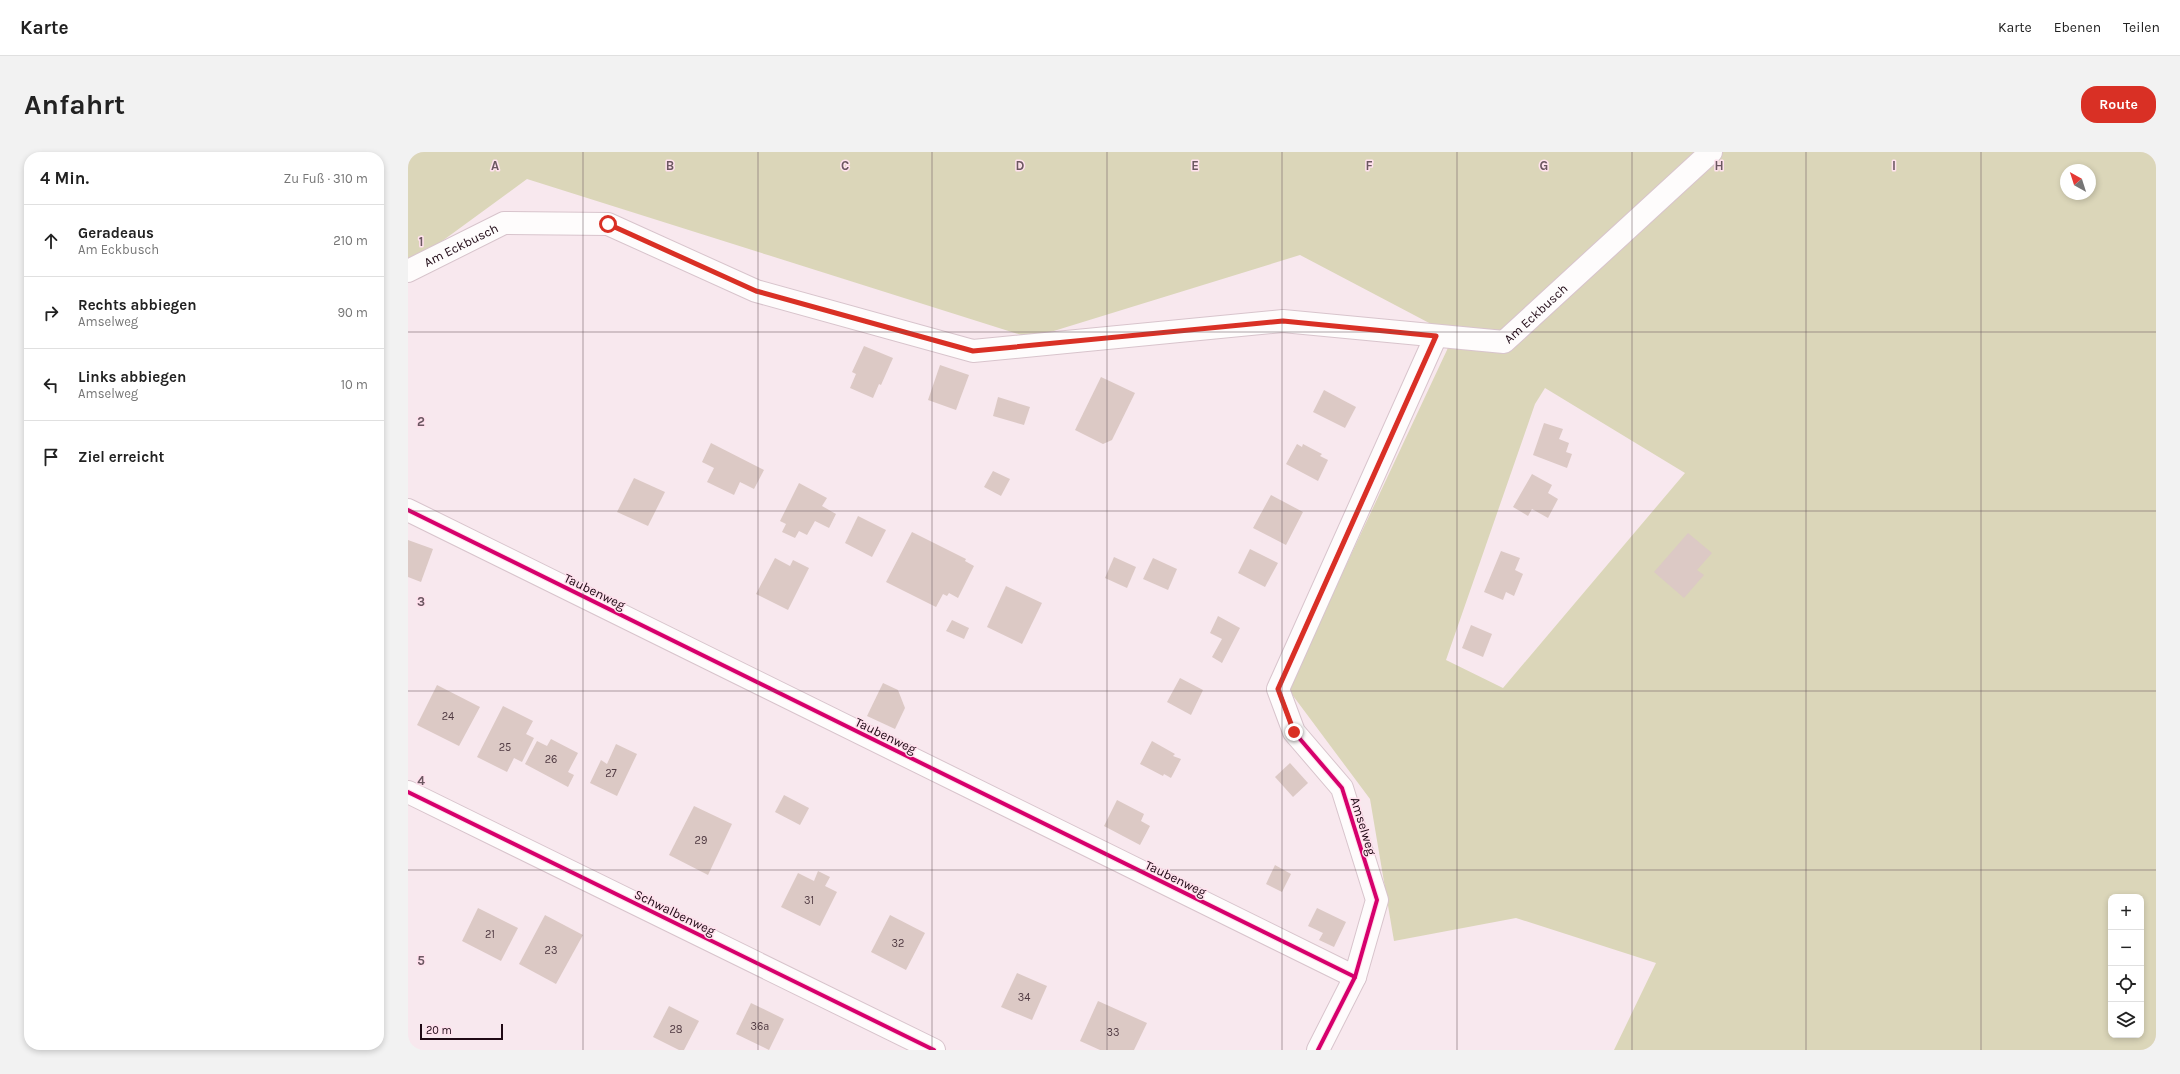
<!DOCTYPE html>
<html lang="de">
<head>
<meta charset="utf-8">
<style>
  body { margin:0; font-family:Karla,sans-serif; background:#f2f2f2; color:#222 }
  .controls { position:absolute; right:12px; bottom:12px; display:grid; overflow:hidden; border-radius:8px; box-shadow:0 2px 6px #0003 }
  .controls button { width:36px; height:36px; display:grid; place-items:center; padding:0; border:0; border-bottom:1px solid #e0e0e0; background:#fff; color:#222; font:20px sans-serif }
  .compass { position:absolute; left:1652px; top:12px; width:36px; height:36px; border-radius:50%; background:#fff; box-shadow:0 2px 6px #0003; rotate:321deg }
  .scale { position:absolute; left:12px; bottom:10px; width:83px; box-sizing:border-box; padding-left:4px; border:2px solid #200915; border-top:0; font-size:11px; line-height:14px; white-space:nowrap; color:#200915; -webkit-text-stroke:3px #ffe1ed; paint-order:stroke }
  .stop { position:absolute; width:12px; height:12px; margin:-9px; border:3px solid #d93025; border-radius:50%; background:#fff }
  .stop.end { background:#d93025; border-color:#fff; box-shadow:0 1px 4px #0008 }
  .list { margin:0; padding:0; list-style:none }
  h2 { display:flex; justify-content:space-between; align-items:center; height:52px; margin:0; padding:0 16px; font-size:17px }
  h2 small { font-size:13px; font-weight:400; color:#767676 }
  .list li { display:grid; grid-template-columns:26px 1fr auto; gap:12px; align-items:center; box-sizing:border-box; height:72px; padding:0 16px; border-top:1px solid #e0e0e0 }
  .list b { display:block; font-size:15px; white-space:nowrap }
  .list p { margin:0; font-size:13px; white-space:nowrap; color:#767676 }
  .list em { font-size:13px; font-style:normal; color:#767676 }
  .icon { flex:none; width:22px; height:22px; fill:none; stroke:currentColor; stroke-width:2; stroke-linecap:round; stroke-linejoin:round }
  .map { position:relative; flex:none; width:1748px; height:898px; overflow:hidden; border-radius:16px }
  header { display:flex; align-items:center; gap:24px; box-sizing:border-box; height:56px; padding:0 20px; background:#fff; border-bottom:1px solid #e0e0e0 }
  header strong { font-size:19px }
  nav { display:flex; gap:22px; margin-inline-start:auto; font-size:14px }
  .intro { display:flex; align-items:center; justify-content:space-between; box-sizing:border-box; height:96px; padding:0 24px }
  h1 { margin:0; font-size:28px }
  .button { padding:10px 18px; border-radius:16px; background:#d93025; color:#fff; font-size:14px; font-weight:700 }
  main { display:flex; gap:24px; padding:0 24px }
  aside { flex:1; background:#fff; border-radius:16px; box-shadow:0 2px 6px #0003 }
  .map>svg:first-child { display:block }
  .green { fill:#dbd6b9; fill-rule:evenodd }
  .building { fill:#dcc9c5 }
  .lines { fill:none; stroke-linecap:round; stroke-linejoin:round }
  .minor-casing { stroke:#d8c4cc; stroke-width:24 }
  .minor { stroke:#fefcfc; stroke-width:22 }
  .cycleway-casing { stroke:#ffe1ed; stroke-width:6 }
  .cycleway { stroke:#d6006c; stroke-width:4 }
  .route { stroke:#d93025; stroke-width:5 }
  .grid { fill:none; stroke:#6c5761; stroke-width:1; stroke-opacity:0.55 }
  .labels { text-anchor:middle; stroke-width:3; stroke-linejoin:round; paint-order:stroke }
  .number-label { font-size:11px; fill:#4f3941 }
  .street-label { font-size:13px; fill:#200915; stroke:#ffe1ed }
  .grid-label { font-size:13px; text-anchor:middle; font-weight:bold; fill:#6c5761; stroke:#ffe1ed; stroke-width:3; stroke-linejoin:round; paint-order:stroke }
</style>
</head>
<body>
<header>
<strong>Karte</strong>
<nav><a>Karte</a><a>Ebenen</a><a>Teilen</a></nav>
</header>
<div class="intro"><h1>Anfahrt</h1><a class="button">Route</a></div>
<main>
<aside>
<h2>4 Min.<small>Zu Fuß · 310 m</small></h2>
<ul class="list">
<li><svg class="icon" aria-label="ahead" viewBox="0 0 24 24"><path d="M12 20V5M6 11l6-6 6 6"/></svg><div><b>Geradeaus</b><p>Am Eckbusch</p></div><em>210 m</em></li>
<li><svg class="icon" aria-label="right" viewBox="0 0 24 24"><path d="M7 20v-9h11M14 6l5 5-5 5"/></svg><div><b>Rechts abbiegen</b><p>Amselweg</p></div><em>90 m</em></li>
<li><svg class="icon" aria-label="left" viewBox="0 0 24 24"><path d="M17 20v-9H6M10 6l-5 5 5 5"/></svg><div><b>Links abbiegen</b><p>Amselweg</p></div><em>10 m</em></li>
<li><svg class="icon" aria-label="arrive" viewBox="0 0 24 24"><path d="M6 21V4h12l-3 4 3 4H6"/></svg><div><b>Ziel erreicht</b></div></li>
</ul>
</aside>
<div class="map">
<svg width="1748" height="898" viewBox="0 0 1748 898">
  <rect width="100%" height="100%" fill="#f8e8ee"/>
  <path class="green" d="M 0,0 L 1748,0 L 1748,898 L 1206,898 L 1248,811 L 1108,766 L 986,789 L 962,647 L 880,537 L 1039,198 L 1044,183 L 892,103 L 623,186 L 119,27 L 0,114 ZM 1658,18 L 1682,18 L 1682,42 L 1658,42 ZM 1137,236 L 1277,321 L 1095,536 L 1038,508 L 1127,252 ZM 1703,745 L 1733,745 L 1733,883 L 1703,883 Z"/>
  <g class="building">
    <polygon points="456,194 485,206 473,233 471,232 465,246 442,236 448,222 444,220"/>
    <polygon points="532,213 561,223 548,258 520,248"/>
    <polygon points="693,225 727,241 704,288 695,292 667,278"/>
    <polygon points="916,238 948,255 937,276 905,260"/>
    <polygon points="590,245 622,255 616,273 585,264"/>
    <polygon points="1136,271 1155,277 1151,287 1161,291 1158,300 1164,302 1159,316 1125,303"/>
    <polygon points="303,291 356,318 346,337 332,330 326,343 299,330 306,316 294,310"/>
    <polygon points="889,292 894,295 895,292 914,302 912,304 920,308 910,329 878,312"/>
    <polygon points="585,319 602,327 593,344 576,335"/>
    <polygon points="1124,322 1144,333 1140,341 1150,347 1140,366 1124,357 1120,364 1105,355"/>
    <polygon points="226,326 257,340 240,374 209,360"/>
    <polygon points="391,331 419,346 414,354 428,362 421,376 407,369 399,383 391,379 387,386 374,380 378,372 372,369"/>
    <polygon points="863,343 895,360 878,393 845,376"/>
    <polygon points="450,364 478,378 464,405 437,391"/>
    <polygon points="504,380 558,407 557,409 566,414 550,446 541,441 539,444 535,442 528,455 478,430"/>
    <polygon points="1280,381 1304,401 1289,418 1296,423 1276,446 1246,420"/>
    <polygon points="0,388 25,397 13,430 0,425"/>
    <polygon points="842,397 870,411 857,435 830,421"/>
    <polygon points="1093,399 1112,406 1107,418 1115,422 1106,444 1098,440 1095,448 1076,440"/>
    <polygon points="706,405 728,415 719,436 697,426"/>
    <polygon points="367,406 382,414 385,408 401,416 380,458 348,442"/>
    <polygon points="745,406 769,417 760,438 735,427"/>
    <polygon points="598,434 634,451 614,492 579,475"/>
    <polygon points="810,464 832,476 814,511 804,505 814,487 802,481"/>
    <polygon points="544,468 561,476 556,487 538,479"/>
    <polygon points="1063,473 1084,482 1075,505 1054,496"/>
    <polygon points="772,526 795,538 783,563 759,550"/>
    <polygon points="475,531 490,538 497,556 487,577 459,564"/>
    <polygon points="29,533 72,555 51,594 9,573"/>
    <polygon points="95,554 125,569 118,582 126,586 114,610 106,606 99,620 69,605"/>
    <polygon points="143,587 170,601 160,620 166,623 160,635 117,612 129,589 139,594"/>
    <polygon points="744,589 767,602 765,604 773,607 763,626 756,622 755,624 732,612"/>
    <polygon points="208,592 229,602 209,644 182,631 193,608 199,612"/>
    <polygon points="882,611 900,631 885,645 867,625"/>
    <polygon points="376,643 401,656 392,673 367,660"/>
    <polygon points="709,648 736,662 733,669 742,674 732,693 696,674"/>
    <polygon points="286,654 324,672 300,723 261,703"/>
    <polygon points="867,713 883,722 874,740 858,732"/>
    <polygon points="410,719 422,725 417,734 429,740 412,774 373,755 390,721 406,729"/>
    <polygon points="70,756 110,776 93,809 54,789"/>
    <polygon points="909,756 938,770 926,795 911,788 915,781 900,774"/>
    <polygon points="137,763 175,783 148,832 111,812"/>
    <polygon points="482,763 517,781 498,818 463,800"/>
    <polygon points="609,821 639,834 624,868 593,855"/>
    <polygon points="690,849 739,871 726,898 692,898 672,889"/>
    <polygon points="343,851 376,867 361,898 328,882"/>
    <polygon points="261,854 291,869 276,898 271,898 245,885"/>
  </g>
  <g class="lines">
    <g class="minor-casing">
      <g id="minor">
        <path id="s1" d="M 0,119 L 96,71 L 200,72 L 348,139 L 565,199 L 875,169 L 1096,190 L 1303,0"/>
        <polyline points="0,358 947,825"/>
        <polyline points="0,640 526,898"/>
        <polyline points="910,898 947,825 969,748 934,636 886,580 870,537 1028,184"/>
      </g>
    </g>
    <use href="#minor" class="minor"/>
    <g class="cycleway-casing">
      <g id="cycleway">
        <polyline points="0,358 947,825"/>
        <polyline points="0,640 526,898"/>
        <polyline points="910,898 947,825 969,748 934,636 886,580 870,537 1028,184"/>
      </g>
    </g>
    <use href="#cycleway" class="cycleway"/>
  </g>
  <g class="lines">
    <polyline class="route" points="200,72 348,139 565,199 875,169 1028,184 870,537 886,580"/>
  </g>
  <path class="grid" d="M 175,0 L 175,898M 350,0 L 350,898M 524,0 L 524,898M 699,0 L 699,898M 874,0 L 874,898M 1049,0 L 1049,898M 1224,0 L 1224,898M 1398,0 L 1398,898M 1573,0 L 1573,898M 0,180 L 1748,180M 0,359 L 1748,359M 0,539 L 1748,539M 0,718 L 1748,718"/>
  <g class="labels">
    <g class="number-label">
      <text x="40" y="568">24</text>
      <text x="97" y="599">25</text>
      <text x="143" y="611">26</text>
      <text x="203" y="625">27</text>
      <text x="293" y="692">29</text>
      <text x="401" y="752">31</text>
      <text x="82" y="786">21</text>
      <text x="490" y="795">32</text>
      <text x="143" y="802">23</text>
      <text x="616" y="849">34</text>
      <text x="352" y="878">36a</text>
      <text x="268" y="881">28</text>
      <text x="705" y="884">33</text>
    </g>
    <g class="street-label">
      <text dy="5" stroke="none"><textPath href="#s1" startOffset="59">Am Eckbusch</textPath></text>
      <text dy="5" stroke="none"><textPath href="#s1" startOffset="1175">Am Eckbusch</textPath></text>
      <text transform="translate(187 439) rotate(26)" y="5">Taubenweg</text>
      <text transform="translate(478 583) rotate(26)" y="5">Taubenweg</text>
      <text transform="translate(956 674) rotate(73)" y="5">Amselweg</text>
      <text transform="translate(768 726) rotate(26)" y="5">Taubenweg</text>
      <text transform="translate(267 760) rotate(26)" y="5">Schwalbenweg</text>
    </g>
  </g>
  <g class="grid-label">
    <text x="87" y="18">A</text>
    <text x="262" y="18">B</text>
    <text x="437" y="18">C</text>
    <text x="612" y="18">D</text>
    <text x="787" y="18">E</text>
    <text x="961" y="18">F</text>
    <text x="1136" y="18">G</text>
    <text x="1311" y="18">H</text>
    <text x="1486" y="18">I</text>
    <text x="13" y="94">1</text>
    <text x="13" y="274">2</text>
    <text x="13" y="454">3</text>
    <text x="13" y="633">4</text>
    <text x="13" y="813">5</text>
  </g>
</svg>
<div class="controls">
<button>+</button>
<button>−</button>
<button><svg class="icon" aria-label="locate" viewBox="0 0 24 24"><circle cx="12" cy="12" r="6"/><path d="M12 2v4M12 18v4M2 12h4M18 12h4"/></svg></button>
<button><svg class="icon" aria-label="layers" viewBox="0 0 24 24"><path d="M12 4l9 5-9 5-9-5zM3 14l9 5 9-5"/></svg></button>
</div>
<svg class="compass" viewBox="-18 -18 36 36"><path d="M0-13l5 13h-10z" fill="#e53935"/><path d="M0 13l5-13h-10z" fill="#767676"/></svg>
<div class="scale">20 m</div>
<div class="stop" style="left:200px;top:72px"></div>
<div class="stop end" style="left:886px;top:580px"></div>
</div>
</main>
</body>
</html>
